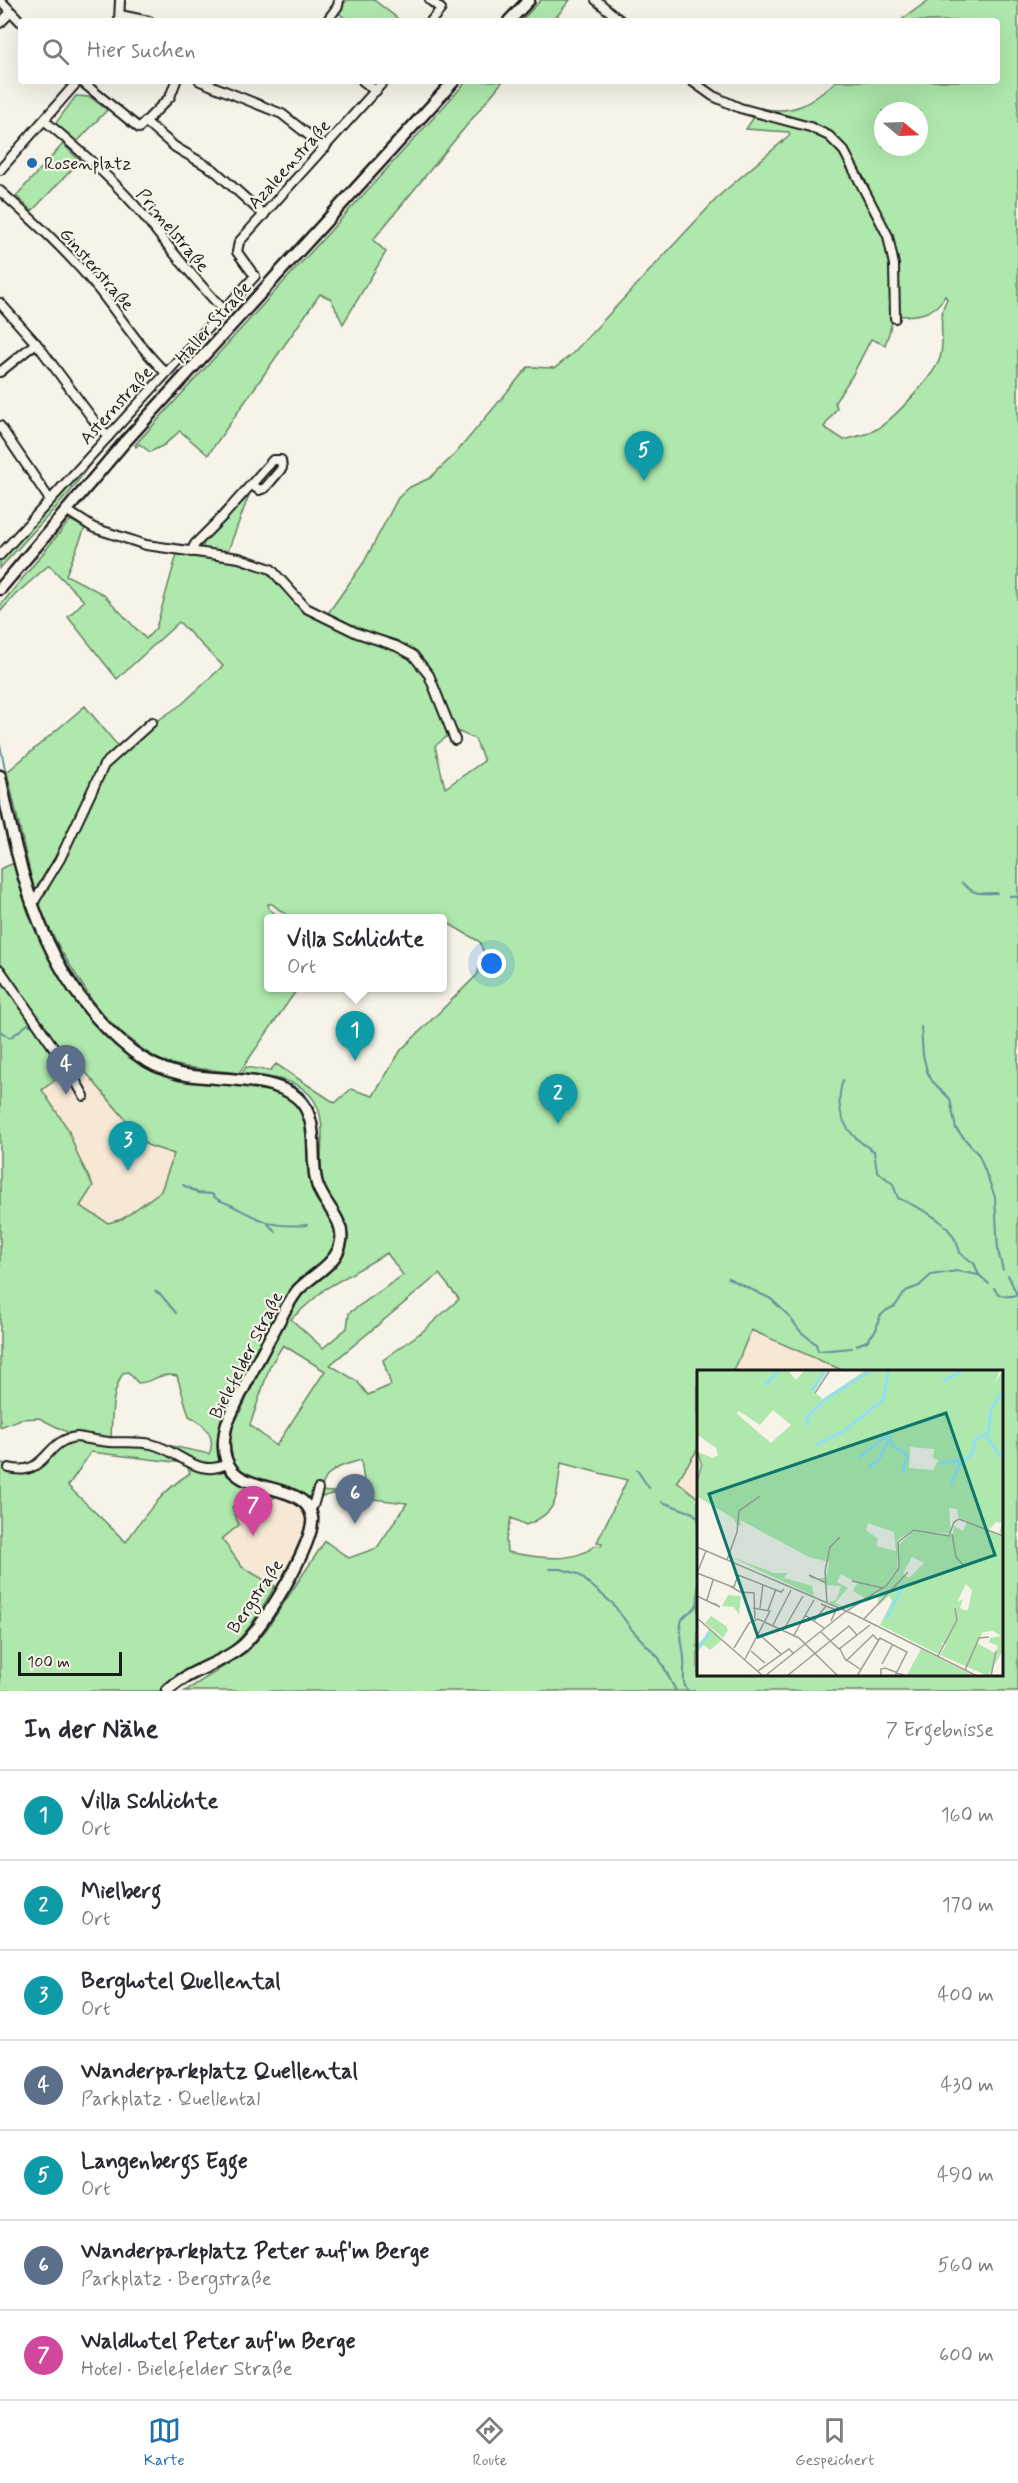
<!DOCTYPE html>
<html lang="de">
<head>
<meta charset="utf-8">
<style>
  body { margin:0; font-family:Mynerve,sans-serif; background:#f7f7f7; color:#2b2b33 }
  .compass { position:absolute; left:874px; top:102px; width:54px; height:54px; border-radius:50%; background:#fff; box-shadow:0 6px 24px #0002; rotate:109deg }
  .scale { position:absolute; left:18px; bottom:15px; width:104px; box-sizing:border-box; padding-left:6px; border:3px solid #1c1c1c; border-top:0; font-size:16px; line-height:21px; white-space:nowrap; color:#1c1c1c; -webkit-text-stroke:4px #f7f3e8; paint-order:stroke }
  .you { position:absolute; left:492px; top:964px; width:21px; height:21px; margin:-15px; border:4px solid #fff; border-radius:50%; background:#1a73e8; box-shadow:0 0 0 9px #1a73e833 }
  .badge { display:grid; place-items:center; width:39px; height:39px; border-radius:50%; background:#1f6fb2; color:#fff; font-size:20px; font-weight:700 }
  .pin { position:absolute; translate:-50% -50px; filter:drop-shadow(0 2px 3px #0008) }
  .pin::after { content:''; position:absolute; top:32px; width:21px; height:18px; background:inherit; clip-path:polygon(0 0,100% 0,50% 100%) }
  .popup { position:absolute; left:264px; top:914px; width:183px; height:78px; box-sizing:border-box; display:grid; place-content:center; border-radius:6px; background:#fff; filter:drop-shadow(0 2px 4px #0005); font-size:20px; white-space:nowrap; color:#7c7c81 }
  .popup b { font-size:22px; color:#2b2b33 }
  .popup::after { content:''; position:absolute; left:50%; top:100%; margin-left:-12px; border:12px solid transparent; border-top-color:#fff }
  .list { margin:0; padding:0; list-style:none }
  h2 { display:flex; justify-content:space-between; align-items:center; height:78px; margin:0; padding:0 24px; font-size:26px }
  h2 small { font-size:20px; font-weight:400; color:#7c7c81 }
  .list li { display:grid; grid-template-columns:39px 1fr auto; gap:18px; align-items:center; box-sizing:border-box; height:90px; padding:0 24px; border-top:2px solid #e1e1e2 }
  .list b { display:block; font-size:22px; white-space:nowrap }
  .list p { margin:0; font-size:20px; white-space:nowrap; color:#7c7c81 }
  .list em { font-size:20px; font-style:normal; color:#7c7c81 }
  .icon { flex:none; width:33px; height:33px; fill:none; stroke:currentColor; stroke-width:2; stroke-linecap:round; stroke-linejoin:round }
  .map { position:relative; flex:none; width:1018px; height:1691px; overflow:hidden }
  .search { position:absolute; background:#fff; box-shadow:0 6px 24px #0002; left:18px; right:18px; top:18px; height:66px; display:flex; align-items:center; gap:15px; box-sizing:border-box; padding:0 21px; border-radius:6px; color:#7c7c81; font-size:22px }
  .sheet { height:708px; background:#fff }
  nav { display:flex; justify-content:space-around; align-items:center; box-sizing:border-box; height:84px; border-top:2px solid #e1e1e2; background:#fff; font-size:16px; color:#7c7c81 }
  nav a { display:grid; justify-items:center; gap:3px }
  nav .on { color:#1f6fb2 }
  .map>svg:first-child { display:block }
  .built { fill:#f6e8d4 }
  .green { fill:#aee8ac; stroke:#658264; stroke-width:1.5; fill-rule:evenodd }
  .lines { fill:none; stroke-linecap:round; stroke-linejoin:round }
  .stream { stroke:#63909d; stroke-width:2 }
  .street-casing { stroke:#1c1c1c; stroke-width:12 }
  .secondary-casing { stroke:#1c1c1c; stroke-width:15 }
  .street { stroke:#f7f3e8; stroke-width:8 }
  .secondary { stroke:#f7f3e8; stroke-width:10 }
  .poi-dot { fill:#1f6fb2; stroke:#f7f3e8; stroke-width:2 }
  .labels { text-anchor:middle; stroke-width:4.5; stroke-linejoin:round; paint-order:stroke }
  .poi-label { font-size:18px; fill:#1c1c1c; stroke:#f7f3e8; text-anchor:start }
  .street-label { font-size:18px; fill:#1c1c1c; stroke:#f7f3e8 }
  .inset-river { fill:none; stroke:#92def3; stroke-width:3 }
  .inset-road { fill:none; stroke:#9f9d96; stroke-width:1.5 }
  .view { fill:#0f766e; fill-opacity:0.15; stroke:#0f766e; stroke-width:3 }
  .inset-edge { fill:none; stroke:#1c1c1c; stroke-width:3 }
</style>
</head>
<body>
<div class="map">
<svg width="1018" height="1691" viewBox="0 0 1018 1691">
  <rect width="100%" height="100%" fill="#f7f3e8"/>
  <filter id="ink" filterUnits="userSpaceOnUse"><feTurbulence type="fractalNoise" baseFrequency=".0167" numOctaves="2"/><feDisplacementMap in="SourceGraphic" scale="12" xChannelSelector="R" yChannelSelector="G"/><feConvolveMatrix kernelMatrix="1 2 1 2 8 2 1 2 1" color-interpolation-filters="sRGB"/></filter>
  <g filter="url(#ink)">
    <g class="built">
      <polygon points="79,1062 147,1145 174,1154 161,1191 122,1219 108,1223 79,1206 93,1186 78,1156 68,1129 42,1090"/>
      <polygon points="751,1330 844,1371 734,1372"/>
      <polygon points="698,1449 698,1498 677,1481"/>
      <polygon points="259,1495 272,1499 277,1496 292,1501 297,1504 307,1520 298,1550 275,1586 242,1567 221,1539 238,1525 232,1507"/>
    </g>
    <g class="green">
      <polygon points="347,0 374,0 401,21 349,21 337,12"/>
      <polygon points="541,0 570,0 553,21 521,21"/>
      <path d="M 929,0 L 1018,0 L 1018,1691 L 185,1691 L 247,1652 L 266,1630 L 325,1541 L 349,1558 L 377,1548 L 407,1503 L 332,1494 L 320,1497 L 320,1491 L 332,1492 L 365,1488 L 361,1460 C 344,1465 328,1468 322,1486 L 317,1484 L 314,1496 L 311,1498 C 302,1495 293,1491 284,1488 C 248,1479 220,1469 231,1425 C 250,1384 271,1331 298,1296 C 311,1279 335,1270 342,1250 C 353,1224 329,1207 323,1183 C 319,1167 322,1150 322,1133 C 322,1080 282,1078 242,1074 L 246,1067 L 270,1071 L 276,1064 L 335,1103 L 351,1089 L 373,1096 L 401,1050 L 477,975 L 484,954 L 480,942 L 446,922 L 442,926 L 442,918 L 290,918 L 272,904 L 268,904 L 269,909 L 281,918 L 268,918 L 268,988 L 298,988 L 239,1073 L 185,1067 L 161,1061 L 145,1051 L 108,1021 L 93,1002 L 61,951 L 37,903 L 7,772 L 85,706 L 122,751 L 154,723 L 182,704 L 223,666 L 179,622 L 117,679 L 68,617 L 84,601 L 49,565 L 15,595 L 0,612 L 0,606 L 70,520 L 85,528 L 66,575 L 103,594 L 146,639 L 156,628 L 177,554 L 201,558 L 204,542 L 249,495 L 225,559 L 239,560 L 264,569 L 279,581 L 299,606 L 324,619 L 364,562 L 398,498 L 410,487 L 430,478 L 456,453 L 528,367 L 555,368 L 573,353 L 721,194 L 790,135 L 789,132 L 746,129 L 760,108 C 794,115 811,104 836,81 L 997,81 L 997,21 L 900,21 ZM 883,111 L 919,111 L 919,147 L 883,147 ZM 823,132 L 829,134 L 846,149 L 891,235 L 897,266 L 898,316 C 918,316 935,314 945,296 L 947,299 C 936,319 946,337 940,358 C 935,375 891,422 875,430 C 866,435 854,437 844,440 L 824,427 L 837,408 L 835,402 L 852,376 L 871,339 L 885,345 C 913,274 872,184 823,132 ZM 455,730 L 475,739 L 484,761 L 445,788 L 435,746 ZM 387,1253 L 403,1275 L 349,1313 L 347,1328 L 323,1348 L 291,1319 L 325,1289 ZM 439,1274 L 459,1299 L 423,1331 L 383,1360 L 391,1385 L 368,1395 L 357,1381 L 330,1365 ZM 751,1330 L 844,1371 L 1002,1372 L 1002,1674 L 698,1674 L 698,1498 L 677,1481 L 698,1449 L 698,1372 L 734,1371 ZM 283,1345 L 325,1371 L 276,1446 L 250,1425 L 270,1366 ZM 561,1463 L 627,1480 L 597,1542 L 602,1543 L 601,1546 L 596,1545 C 572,1565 536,1557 507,1552 L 506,1539 L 511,1518 L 526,1525 C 561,1512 556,1495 561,1463 Z"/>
      <polygon points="467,81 503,81 373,240 386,252 343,324 331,299 320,294 208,455 180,431 164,445 150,452 139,444 136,447 135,445"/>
      <polygon points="76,96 90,97 107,110 77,142 55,124"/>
      <polygon points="63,144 80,161 32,211 16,196"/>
      <polygon points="101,449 70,492 0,568 0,560"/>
      <path d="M 14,863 L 30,913 L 50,955 L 99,1028 L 179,1078 L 281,1093 L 293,1100 L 305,1119 L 312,1185 L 318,1199 L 335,1225 L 337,1239 L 332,1253 L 304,1278 L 223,1421 L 217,1444 L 219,1461 L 208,1466 L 91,1452 L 68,1486 L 126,1542 C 144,1516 163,1490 190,1473 L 188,1468 L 223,1471 L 256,1489 L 277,1496 L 272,1499 L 259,1496 L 232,1507 L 239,1525 L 222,1539 L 242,1567 L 275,1586 C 260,1611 248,1635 224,1652 C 202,1667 178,1669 161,1691 L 0,1691 L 0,1462 L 13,1468 L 36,1464 L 57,1440 L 73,1435 L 39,1418 L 21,1419 L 0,1427 L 0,869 ZM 78,1063 L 147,1145 L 174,1154 L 161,1191 L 122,1219 L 108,1223 L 80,1206 L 93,1186 L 78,1156 L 68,1129 L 42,1090 ZM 128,1372 L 138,1383 C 156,1382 157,1372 177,1376 L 189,1416 C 204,1423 217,1437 209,1454 L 153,1442 L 111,1440 C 112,1418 111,1393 123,1373 Z"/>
    </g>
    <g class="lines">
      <g class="stream">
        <polyline points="0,745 20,840"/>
        <path d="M 962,883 C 976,896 979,893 997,893"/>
        <polyline points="1010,896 1018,897"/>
        <polyline points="56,945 83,992"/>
        <polyline points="921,1027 923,1055 927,1071 932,1081 950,1099 956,1129 979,1155 995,1197 998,1251 1003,1270"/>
        <polyline points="0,1031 10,1038 28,1024 33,1026 62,1069"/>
        <path d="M 123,1036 C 159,1066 180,1069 225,1074"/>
        <path d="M 254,1077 C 308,1082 317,1099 320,1150"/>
        <path d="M 843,1080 C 833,1111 845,1135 874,1151 L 877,1171 L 893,1184 L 898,1198 C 924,1210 953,1222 960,1253 L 974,1263 L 979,1275"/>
        <path d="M 183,1185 L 198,1193 L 212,1194 C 217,1202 224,1201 231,1205 C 262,1221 270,1228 307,1225"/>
        <polyline points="268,1224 276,1232"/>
        <polyline points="1008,1275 1018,1297"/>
        <polyline points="728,1278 771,1299 787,1314 801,1332 816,1344 818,1351 852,1348"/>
        <path d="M 994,1288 C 999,1298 1007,1297 1017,1295"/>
        <polyline points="155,1291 161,1295 176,1313"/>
        <polyline points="857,1345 867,1341 876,1330 880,1316 887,1310 895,1306 906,1291 919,1286 931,1275 957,1271 979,1275 989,1284"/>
        <polyline points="637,1470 649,1488"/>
        <polyline points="662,1502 693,1513 698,1518"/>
        <polyline points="550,1569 561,1569 578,1574 613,1604 633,1631 659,1658 676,1691"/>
        <path d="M 688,1691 C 686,1688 684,1686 684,1682 C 683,1675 685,1666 684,1659 C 684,1650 677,1625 683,1618 C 692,1608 698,1611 698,1596"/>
      </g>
      <g class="street-casing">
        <g id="street">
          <polyline points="0,0 21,22"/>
          <polyline points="430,0 441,9 431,21"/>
          <polyline points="596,0 621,21"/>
          <polyline points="120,15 149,21"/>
          <polyline points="119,21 120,0"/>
          <polyline points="327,21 338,6 339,0"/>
          <polyline points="0,23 11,12"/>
          <polyline points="81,81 139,128 170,97 176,81"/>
          <polyline points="200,81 282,114 325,148"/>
          <polyline points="363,81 376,91"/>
          <polyline points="692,81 713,96 740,108 810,127 829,136 844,151 888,236 894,265 895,318"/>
          <path d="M 45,121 C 80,150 115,181 144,216 C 170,248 195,281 224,310"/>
          <polyline points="146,122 175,147 214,170 264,215"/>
          <polyline points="0,170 78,81"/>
          <path d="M 0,191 C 35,222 69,253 99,290 C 121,318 140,348 166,373"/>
          <polyline points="251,271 237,252 239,242 384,81"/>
          <polyline points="0,303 40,348 98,426 108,437"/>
          <polyline points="0,372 36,343"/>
          <polyline points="0,426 50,500"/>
          <polyline points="66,510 94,528 146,545 239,558 271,569 306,608 357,633 396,646 413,655 429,675 455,740"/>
          <polyline points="191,552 195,544 223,516 273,460 281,460 282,468 265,488 259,490 252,485"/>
          <polyline points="0,555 255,276"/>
          <polyline points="31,904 35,900 60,859 104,765 152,722"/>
          <polyline points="0,970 70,1071 84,1096"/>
          <path d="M 9,1468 C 46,1478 45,1439 77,1437 C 88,1439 99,1441 109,1442 C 123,1443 137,1441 151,1444 C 179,1450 198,1480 228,1463"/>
          <polyline points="308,1507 313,1506 318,1489"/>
        </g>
      </g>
      <g class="secondary-casing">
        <g id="secondary">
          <polyline points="509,21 529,0"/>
          <polyline points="0,589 123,444 454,81"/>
          <path d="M 0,776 C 21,879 44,982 132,1051 C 146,1062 163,1070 180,1074 C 216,1082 288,1073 306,1109 C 317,1130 311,1157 316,1180 C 320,1202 345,1218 341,1241 C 338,1264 311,1275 297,1291 C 287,1304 280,1320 272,1334 C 256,1363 241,1393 227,1423 C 205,1508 303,1471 312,1517 C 316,1541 261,1631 241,1647 C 218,1666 188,1670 167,1691"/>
        </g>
      </g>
      <use href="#street" class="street"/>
      <use href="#secondary" class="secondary"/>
    </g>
  </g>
  <circle class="poi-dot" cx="32" cy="163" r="6"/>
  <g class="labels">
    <g class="poi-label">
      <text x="44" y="169">Rosenplatz</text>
    </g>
    <g class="street-label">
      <text transform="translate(289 164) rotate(-48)" y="6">Azaleenstraße</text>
      <text transform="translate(173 230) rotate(50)" y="6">Primelstraße</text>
      <text transform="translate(97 269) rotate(49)" y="6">Ginsterstraße</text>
      <text transform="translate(213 322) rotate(-48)" y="6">Haller Straße</text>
      <text transform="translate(116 405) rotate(-48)" y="6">Asternstraße</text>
      <text transform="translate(246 1355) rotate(-63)" y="6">Bielefelder Straße</text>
      <text transform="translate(255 1596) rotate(-56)" y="6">Bergstraße</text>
    </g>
  </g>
  <g transform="translate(697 1370)">
    <rect width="306" height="306" fill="#f7f3e8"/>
    <path d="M 0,0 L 91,0 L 99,10 L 108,0 L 131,0 L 117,22 L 126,29 L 169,0 L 303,0 L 298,13 L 306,0 L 306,165 L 302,163 L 305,153 L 299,152 L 291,161 L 261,147 L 260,139 L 252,138 L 254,165 L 218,159 L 200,170 L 202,196 L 186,218 L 169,229 L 156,221 L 160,213 L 144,204 L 140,212 L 151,218 L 138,233 L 150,238 L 158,235 L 150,239 L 131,232 L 139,230 L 144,216 L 130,215 L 119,208 L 129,208 L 132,192 L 112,187 L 43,150 L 44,156 L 40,155 L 36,148 L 1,127 L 0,134 L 1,82 L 16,88 L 21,85 L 19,78 L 2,66 L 0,70 ZM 76,40 L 94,55 L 74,73 L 39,43 L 42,41 L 63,55 ZM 213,77 L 237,79 L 236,88 L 241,90 L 236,100 L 212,98 ZM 171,153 L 197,162 L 199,181 L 179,176 L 181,169 L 169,160 ZM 270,152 L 306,167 L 306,280 L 291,306 L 243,285 L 249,275 L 243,272 L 246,275 L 241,284 L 183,255 L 195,231 L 192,226 L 181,236 L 181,223 L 200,203 L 201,175 L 218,160 L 256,164 L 257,156 L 266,161 ZM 215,187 L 227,193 L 212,208 L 206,204 ZM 269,214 L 275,220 L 271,240 L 267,240 L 263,238 L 266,229 L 260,232 ZM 296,261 L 304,266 L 293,268 L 292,272 L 301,276 L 298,283 L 280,273 L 286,262 ZM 32,186 L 77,203 L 90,203 L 87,208 L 115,216 L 117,226 ZM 31,225 L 44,226 L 42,245 L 37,237 L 25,236 ZM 14,246 L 29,256 L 31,260 L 26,268 L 8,253 ZM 12,259 L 25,270 L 13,280 L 7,275 L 0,281 ZM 224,279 L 277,306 L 210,305 Z" fill="#aee8ac" fill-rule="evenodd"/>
    <path class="inset-river" d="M 246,11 L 268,0M 68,15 L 83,0M 115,20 L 129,0M 294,39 L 306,21M 110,56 L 110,47 L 130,28 L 175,0M 193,66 L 195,75 L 211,86 L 205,103M 291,66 L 294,40M 290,67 L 304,87M 119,75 L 147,61 L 186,30 L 192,0M 161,88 L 191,65M 243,94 L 266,89M 172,97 L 183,88 L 192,69M 254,114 L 262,95 L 275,84 L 278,70 L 290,63M 190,248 L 206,216 L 204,212M 0,278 L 13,263"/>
    <path class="inset-road" d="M 118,23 L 133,0M 0,80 L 5,95 L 0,112M 255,164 L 259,187 L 266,195M 0,177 L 156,244 L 280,306M 30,190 L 40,162 L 42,141 L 63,126M 0,203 L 33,216M 0,203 L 9,181M 117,208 L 112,205 L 129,213M 155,211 L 186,218M 33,216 L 37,217 L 41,205 L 84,222 L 87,219M 33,216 L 43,222 L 57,223 L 58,249M 0,226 L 23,237 L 17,233M 10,230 L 16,210M 130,233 L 128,201 L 133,177 L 143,167M 124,234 L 139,240 L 134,251M 63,238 L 66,214M 71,240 L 79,219M 108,245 L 127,258M 0,248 L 66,306M 167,249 L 211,202M 117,251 L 129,236M 76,255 L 94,220M 87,259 L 106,226M 124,262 L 142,279 L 173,255M 63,265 L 84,284M 97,265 L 117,230M 37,278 L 52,253 L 61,249 L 102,268 L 141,306M 143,279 L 148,289 L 163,299M 54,281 L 68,293M 241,286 L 260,250 L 258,238M 48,289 L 73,241 L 56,238M 149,291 L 176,265 L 181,270M 185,294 L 196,274M 268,300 L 282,268 L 292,267M 61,301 L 92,279 L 96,283M 184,305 L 184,299 L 188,298 L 209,306M 68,306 L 148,242 L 189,216 L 202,198 L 201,172 L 217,160 L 252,166 L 257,152 L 262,149 L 306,166M 90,306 L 152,256 L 160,265M 160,306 L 183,268 L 210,282 L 198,306M 294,306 L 299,281"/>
    <path class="view" d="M 249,43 L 298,185 L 61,267 L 12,124 Z"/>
    <rect width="306" height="306" class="inset-edge"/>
  </g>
</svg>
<svg class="compass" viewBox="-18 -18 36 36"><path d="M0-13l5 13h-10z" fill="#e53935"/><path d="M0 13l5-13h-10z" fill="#7c7c81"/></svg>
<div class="scale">100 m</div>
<div class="you"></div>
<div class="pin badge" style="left:355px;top:1061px;background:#0f9aa8">1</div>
<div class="popup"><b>Villa Schlichte</b>Ort</div>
<div class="pin badge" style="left:558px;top:1124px;background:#0f9aa8">2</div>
<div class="pin badge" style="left:128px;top:1171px;background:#0f9aa8">3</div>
<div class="pin badge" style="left:66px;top:1095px;background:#5c6f8a">4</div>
<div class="pin badge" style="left:644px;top:481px;background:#0f9aa8">5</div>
<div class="pin badge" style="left:355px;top:1524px;background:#5c6f8a">6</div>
<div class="pin badge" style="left:253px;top:1536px;background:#d1479c">7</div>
<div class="search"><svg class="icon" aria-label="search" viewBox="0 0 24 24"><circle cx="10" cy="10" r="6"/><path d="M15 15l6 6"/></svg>Hier suchen</div>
</div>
<section class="sheet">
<h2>In der Nähe<small>7 Ergebnisse</small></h2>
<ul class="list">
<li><span class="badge" style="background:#0f9aa8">1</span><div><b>Villa Schlichte</b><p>Ort</p></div><em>160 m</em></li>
<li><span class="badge" style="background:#0f9aa8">2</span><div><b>Mielberg</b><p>Ort</p></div><em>170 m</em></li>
<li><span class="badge" style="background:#0f9aa8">3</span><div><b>Berghotel Quellental</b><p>Ort</p></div><em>400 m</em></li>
<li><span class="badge" style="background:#5c6f8a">4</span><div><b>Wanderparkplatz Quellental</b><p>Parkplatz · Quellental</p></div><em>430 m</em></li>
<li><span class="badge" style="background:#0f9aa8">5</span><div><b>Langenbergs Egge</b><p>Ort</p></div><em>490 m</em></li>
<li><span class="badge" style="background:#5c6f8a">6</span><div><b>Wanderparkplatz Peter auf'm Berge</b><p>Parkplatz · Bergstraße</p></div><em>560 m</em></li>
<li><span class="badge" style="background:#d1479c">7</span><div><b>Waldhotel Peter auf'm Berge</b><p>Hotel · Bielefelder Straße</p></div><em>600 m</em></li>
</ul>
</section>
<nav>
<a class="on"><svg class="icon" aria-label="map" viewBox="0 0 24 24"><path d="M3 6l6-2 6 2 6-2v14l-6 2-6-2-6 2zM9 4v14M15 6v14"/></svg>Karte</a>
<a><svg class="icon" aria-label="directions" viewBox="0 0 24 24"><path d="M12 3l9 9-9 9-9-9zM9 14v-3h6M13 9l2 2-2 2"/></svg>Route</a>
<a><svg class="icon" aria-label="saved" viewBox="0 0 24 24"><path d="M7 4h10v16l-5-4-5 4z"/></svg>Gespeichert</a>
</nav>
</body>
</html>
